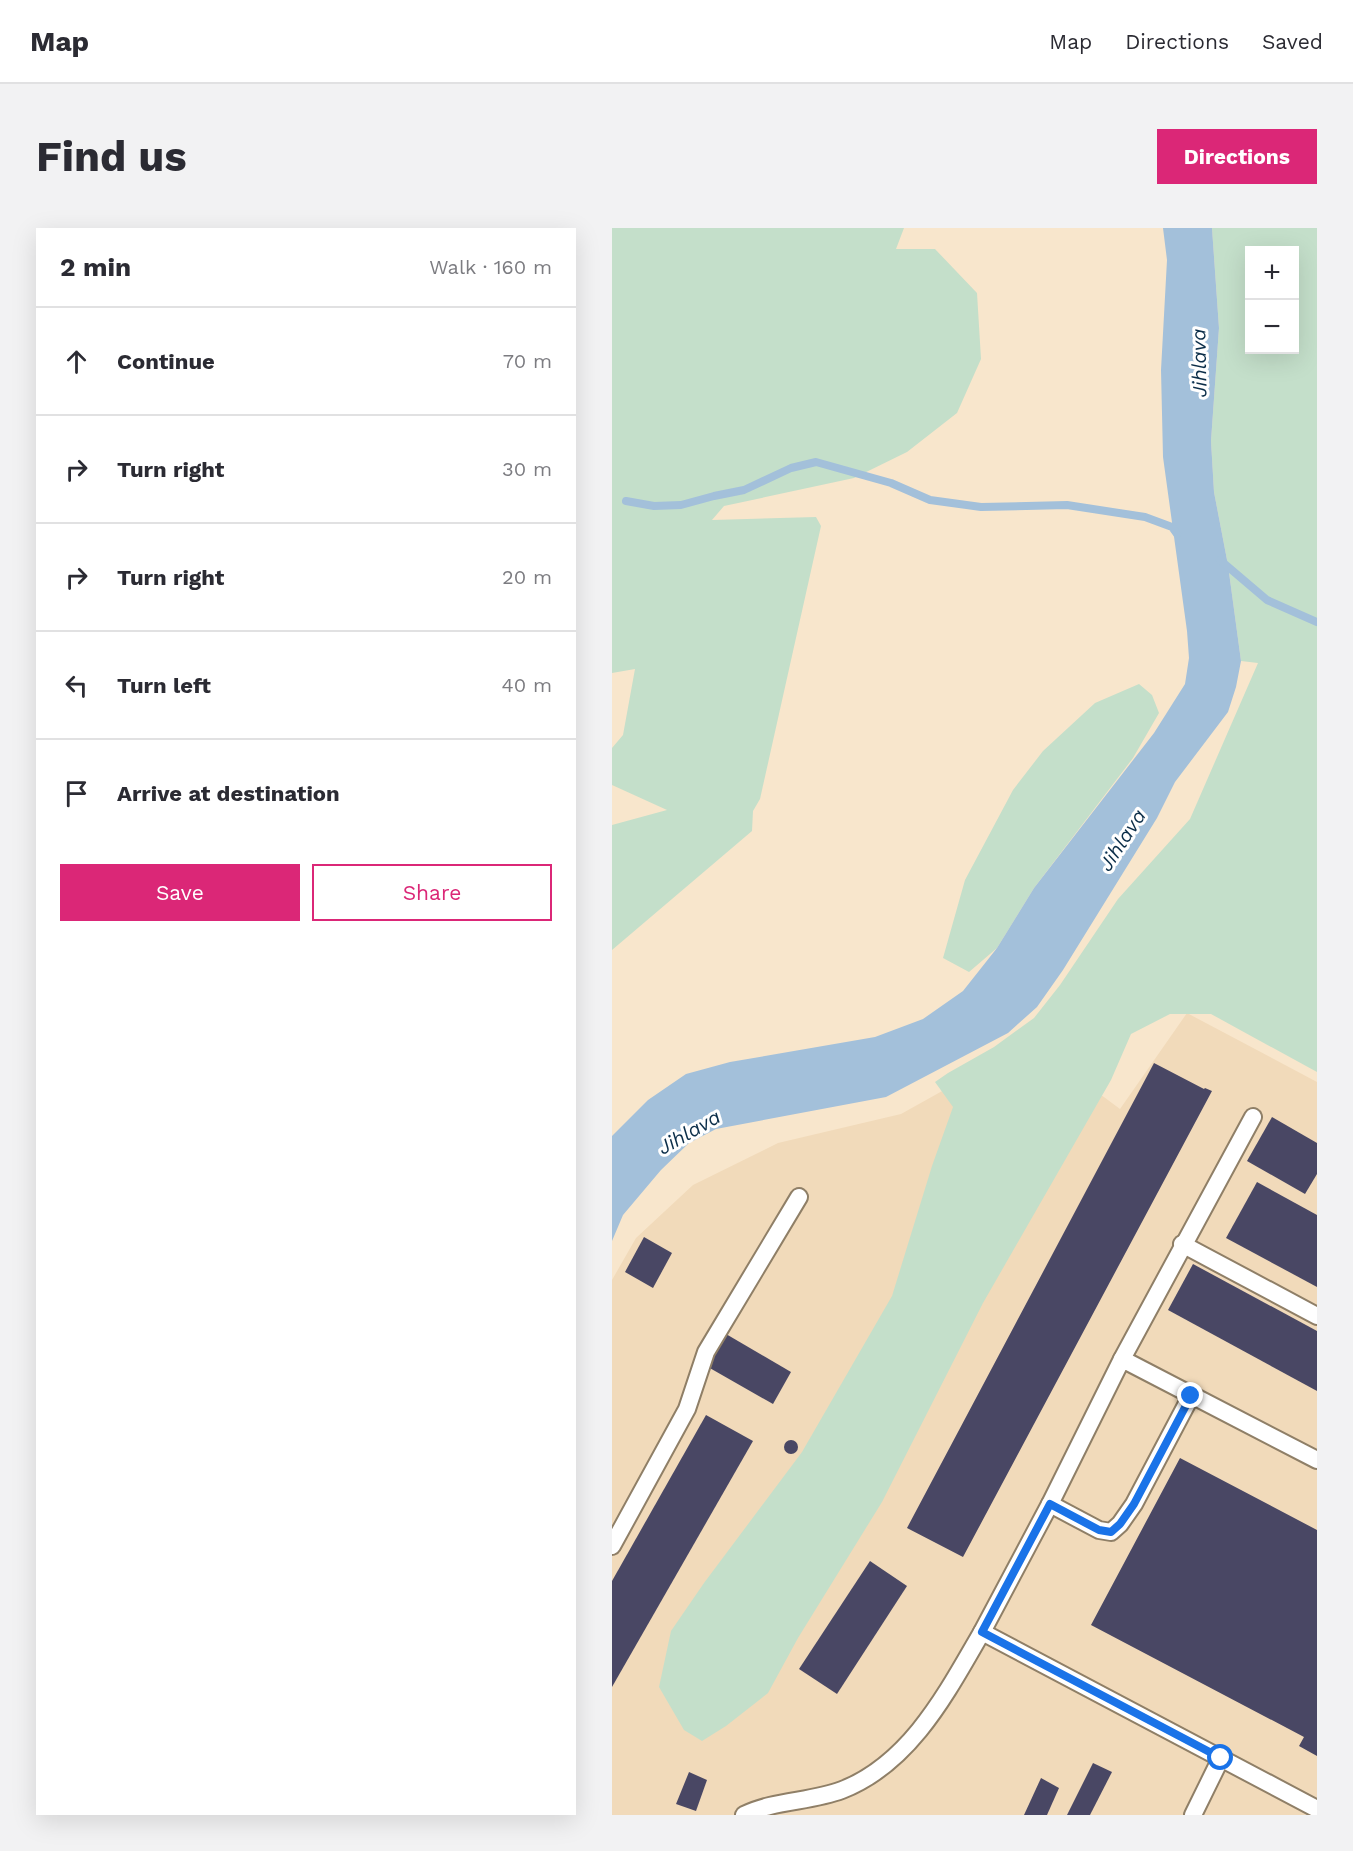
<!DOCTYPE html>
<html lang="en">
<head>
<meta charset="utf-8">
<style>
  body { margin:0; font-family:"Work Sans",sans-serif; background:#f2f2f3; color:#2b2b33 }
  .controls { position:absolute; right:18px; top:18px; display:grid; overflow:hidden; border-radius:0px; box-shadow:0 6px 24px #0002 }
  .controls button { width:54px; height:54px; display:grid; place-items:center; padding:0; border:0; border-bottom:2px solid #e1e1e2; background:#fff; color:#2b2b33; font:30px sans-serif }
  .stop { position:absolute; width:18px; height:18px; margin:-14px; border:4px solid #1a73e8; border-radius:50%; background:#fff }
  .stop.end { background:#1a73e8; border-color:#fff; box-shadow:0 2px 6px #0008 }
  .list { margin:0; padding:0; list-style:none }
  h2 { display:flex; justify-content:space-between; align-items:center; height:78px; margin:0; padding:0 24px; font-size:26px }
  h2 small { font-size:20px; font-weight:400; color:#7c7c81 }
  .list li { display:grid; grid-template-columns:39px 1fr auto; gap:18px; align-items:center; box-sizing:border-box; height:108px; padding:0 24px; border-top:2px solid #e1e1e2 }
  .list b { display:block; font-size:22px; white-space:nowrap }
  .list em { font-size:20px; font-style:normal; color:#7c7c81 }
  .actions { display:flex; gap:12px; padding:18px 24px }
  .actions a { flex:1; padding:14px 0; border:2px solid #db2777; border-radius:0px; text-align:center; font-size:21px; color:#db2777 }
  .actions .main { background:#db2777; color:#fff }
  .icon { flex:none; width:33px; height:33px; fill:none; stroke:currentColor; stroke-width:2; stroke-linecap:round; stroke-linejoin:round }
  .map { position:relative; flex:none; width:705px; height:1587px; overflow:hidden; border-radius:0px }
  header { display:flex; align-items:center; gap:36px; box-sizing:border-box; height:84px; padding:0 30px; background:#fff; border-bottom:2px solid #e1e1e2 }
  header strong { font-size:28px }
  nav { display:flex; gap:33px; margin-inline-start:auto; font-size:21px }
  .intro { display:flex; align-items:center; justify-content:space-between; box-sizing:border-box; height:144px; padding:0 36px }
  h1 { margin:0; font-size:42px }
  .button { padding:15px 27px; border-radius:0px; background:#db2777; color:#fff; font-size:21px; font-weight:700 }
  main { display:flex; gap:36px; padding:0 36px }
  aside { flex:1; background:#fff; border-radius:0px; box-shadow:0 6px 24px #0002 }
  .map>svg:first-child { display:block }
  .built { fill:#f1daba }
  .green { fill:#c4dfca; fill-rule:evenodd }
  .water { fill:#a3c0da }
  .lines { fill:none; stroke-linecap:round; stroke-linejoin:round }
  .stream { stroke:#a3c0da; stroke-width:8 }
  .building { fill:#494764 }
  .service-casing { stroke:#8f7f67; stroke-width:20 }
  .service { stroke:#fff; stroke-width:16 }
  .route { stroke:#1a73e8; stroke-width:8 }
  .labels { text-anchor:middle; stroke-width:6; stroke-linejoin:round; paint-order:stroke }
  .water-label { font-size:20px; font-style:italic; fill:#0b2e49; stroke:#fff }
</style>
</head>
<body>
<header>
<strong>Map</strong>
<nav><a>Map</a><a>Directions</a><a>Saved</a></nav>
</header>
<div class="intro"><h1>Find us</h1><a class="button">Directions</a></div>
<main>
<aside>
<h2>2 min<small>Walk · 160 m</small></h2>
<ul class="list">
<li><svg class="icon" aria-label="ahead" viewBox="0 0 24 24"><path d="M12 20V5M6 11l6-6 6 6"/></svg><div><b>Continue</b></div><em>70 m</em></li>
<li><svg class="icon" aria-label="right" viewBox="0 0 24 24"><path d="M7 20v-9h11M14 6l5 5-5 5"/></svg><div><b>Turn right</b></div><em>30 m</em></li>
<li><svg class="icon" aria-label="right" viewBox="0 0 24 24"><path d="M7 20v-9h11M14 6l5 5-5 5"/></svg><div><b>Turn right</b></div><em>20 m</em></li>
<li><svg class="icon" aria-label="left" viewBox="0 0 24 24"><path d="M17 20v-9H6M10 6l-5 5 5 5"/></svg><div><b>Turn left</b></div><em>40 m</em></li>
<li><svg class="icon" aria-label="arrive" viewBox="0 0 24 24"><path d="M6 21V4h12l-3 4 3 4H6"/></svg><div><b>Arrive at destination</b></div></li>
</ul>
<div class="actions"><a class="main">Save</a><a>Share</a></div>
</aside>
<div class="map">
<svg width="705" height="1587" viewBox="0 0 705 1587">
  <rect width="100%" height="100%" fill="#f8e6cc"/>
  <polygon class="built" points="575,785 705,854 705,1587 0,1587 0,1052 24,1010 81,957 166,915 289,886 418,814 508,881"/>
  <g class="green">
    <polygon points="0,0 292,0 284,21 323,21 365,65 369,131 345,185 295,224 242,250 112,278 100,292 204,289 209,298 148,571 141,583 140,603 0,722 0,597 55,582 0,557 0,520 11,507 23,441 0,445"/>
    <path d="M 600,0 L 705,0 L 705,844 L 599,786 L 558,786 L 519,806 L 499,852 L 371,1075 L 270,1274 L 186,1410 L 156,1465 L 114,1498 L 90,1513 L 72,1502 L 47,1459 L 59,1403 L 92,1355 L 190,1224 L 280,1068 L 320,938 L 341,879 L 323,854 L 336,845 L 382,819 L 422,790 L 448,757 L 506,671 L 578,591 L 646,435 L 629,433 L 616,337 L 602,264 L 599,213 L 607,100 ZM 638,22 L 682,22 L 682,122 L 638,122 Z"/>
    <polygon points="527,456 540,467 547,485 521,530 422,660 385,720 357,744 331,730 353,652 401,562 431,523 483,475"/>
  </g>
  <polygon class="water" points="551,0 600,0 607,100 599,213 602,264 616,337 629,433 624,459 616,484 563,554 545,590 451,742 425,779 396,805 274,869 104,901 77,915 49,942 11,987 0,1013 0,908 36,872 74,846 118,834 263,809 311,791 351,763 385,720 422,660 542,505 573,456 577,430 575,403 551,229 549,142 555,32"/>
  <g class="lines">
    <g class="stream">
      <polyline points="14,273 42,278 69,277 102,268 132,262 179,240 204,234 279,255 318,272 369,279 455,277 533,289 560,299 565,306"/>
      <polyline points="608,332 655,372 705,394"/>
    </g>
  </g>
  <g class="building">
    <polygon points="542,835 592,861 593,860 600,863 351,1329 295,1300"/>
    <polygon points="660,889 705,915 705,946 693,966 635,933"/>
    <polygon points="645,954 705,987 705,1059 614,1010"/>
    <polygon points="32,1009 60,1025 41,1060 13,1044"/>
    <polygon points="581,1036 705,1103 705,1163 556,1082"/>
    <polygon points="114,1106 179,1144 161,1176 96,1139"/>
    <polygon points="94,1187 141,1213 0,1459 0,1353"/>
    <circle cx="179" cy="1219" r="7"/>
    <polygon points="568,1230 705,1302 705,1528 687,1518 692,1509 479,1397"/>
    <polygon points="258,1333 295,1358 225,1466 187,1441"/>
    <polygon points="481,1535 500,1544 478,1587 455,1587"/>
    <polygon points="77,1544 95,1552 84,1583 64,1576"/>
    <polygon points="429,1550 447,1560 435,1587 412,1587"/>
  </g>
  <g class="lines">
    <g class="service-casing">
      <g id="service">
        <polyline points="570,1016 705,1088"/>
        <polyline points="510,1131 641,889"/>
        <polyline points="705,1232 510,1131 438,1276 370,1404 705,1581"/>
        <polyline points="438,1276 487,1302 499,1304 508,1296 522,1276 579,1168"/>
        <polyline points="0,1318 75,1181 94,1124 187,969"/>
        <path d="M 132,1587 C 162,1572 199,1574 230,1562 C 299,1535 335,1464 370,1404"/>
        <polyline points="581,1587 609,1530"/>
      </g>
    </g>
    <use href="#service" class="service"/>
  </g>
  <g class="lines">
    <polyline class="route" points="579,1168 522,1276 508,1296 499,1304 487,1302 438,1276 370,1404 609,1530"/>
  </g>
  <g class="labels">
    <g class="water-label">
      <text transform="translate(587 135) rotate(-91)" y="7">Jihlava</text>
      <text transform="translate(510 612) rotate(-57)" y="7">Jihlava</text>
      <text transform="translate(77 904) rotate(-30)" y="7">Jihlava</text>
    </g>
  </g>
</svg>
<div class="controls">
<button>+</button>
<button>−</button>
</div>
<div class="stop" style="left:609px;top:1530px"></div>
<div class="stop end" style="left:579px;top:1168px"></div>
</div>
</main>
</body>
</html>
